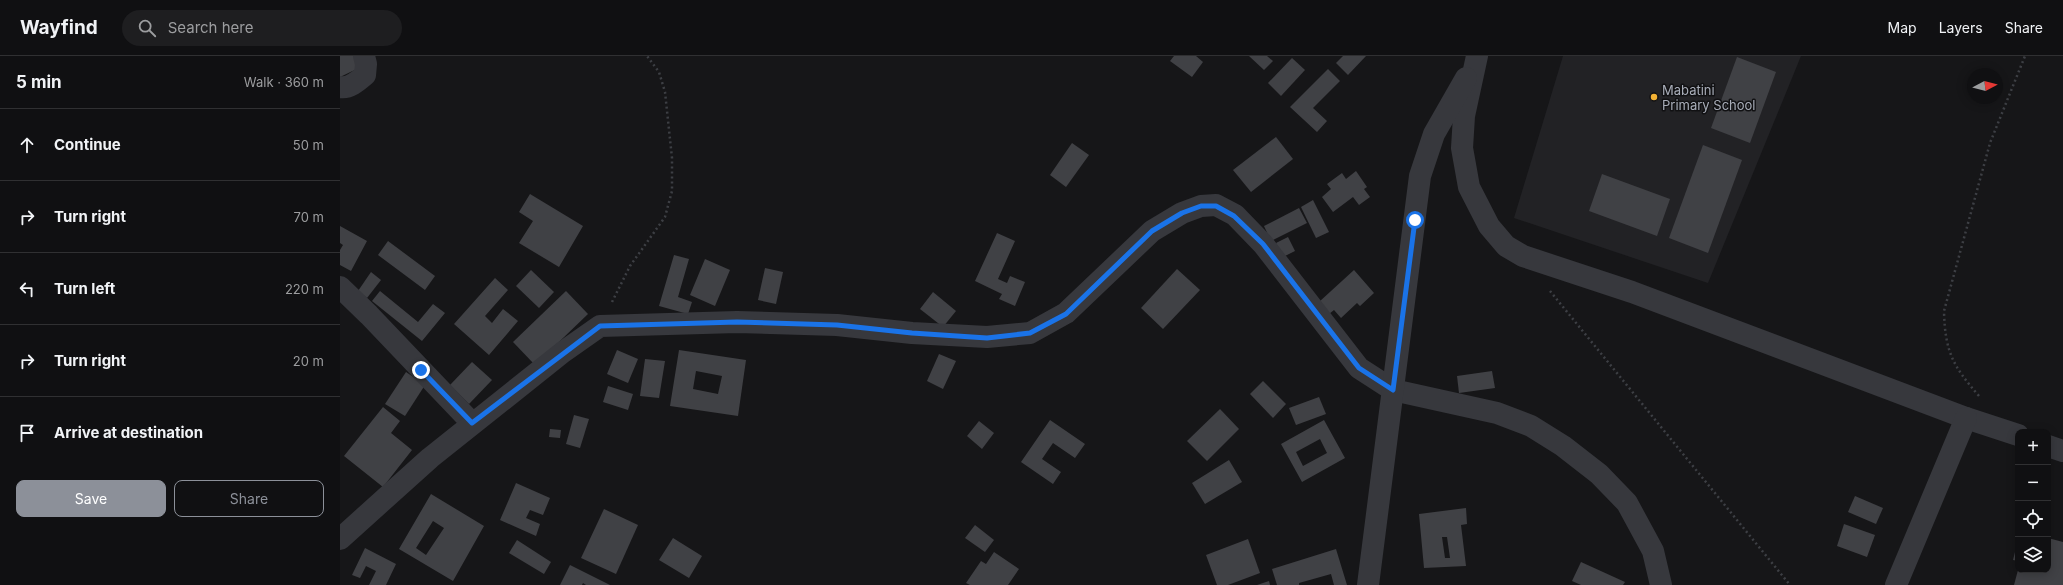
<!DOCTYPE html>
<html lang="en">
<head>
<meta charset="utf-8">
<style>
  body { margin:0; font-family:Inter,sans-serif; background:#1e1e20; color:#f1f3f6 }
  .controls { position:absolute; right:12px; bottom:12px; display:grid; overflow:hidden; border-radius:8px; box-shadow:0 2px 10px #0003 }
  .controls button { width:36px; height:36px; display:grid; place-items:center; padding:0; border:0; border-bottom:1px solid #303032; background:#101012; color:#f1f3f6; font:20px sans-serif }
  .compass { position:absolute; left:1627px; top:12px; width:36px; height:36px; border-radius:50%; background:#101012; box-shadow:0 2px 10px #0003; rotate:83deg }
  .stop { position:absolute; width:12px; height:12px; margin:-9px; border:3px solid #1a73e8; border-radius:50%; background:#fff }
  .stop.end { background:#1a73e8; border-color:#fff; box-shadow:0 1px 4px #0008 }
  .list { margin:0; padding:0; list-style:none }
  h2 { display:flex; justify-content:space-between; align-items:center; height:52px; margin:0; padding:0 16px; font-size:17px }
  h2 small { font-size:13px; font-weight:400; color:#9c9d9f }
  .list li { display:grid; grid-template-columns:26px 1fr auto; gap:12px; align-items:center; box-sizing:border-box; height:72px; padding:0 16px; border-top:1px solid #303032 }
  .list b { display:block; font-size:15px; white-space:nowrap }
  .list em { font-size:13px; font-style:normal; color:#9c9d9f }
  .actions { display:flex; gap:8px; padding:12px 16px }
  .actions a { flex:1; padding:9px 0; border:1px solid #8c9099; border-radius:8px; text-align:center; font-size:14px; color:#8c9099 }
  .actions .main { background:#8c9099; color:#fff }
  .icon { flex:none; width:22px; height:22px; fill:none; stroke:currentColor; stroke-width:2; stroke-linecap:round; stroke-linejoin:round }
  .map { position:relative; flex:none; width:1723px; height:529px; overflow:hidden }
  header { display:flex; align-items:center; gap:24px; box-sizing:border-box; height:56px; padding:0 20px; background:#101012; border-bottom:1px solid #303032 }
  header strong { font-size:19px }
  nav { display:flex; gap:22px; margin-inline-start:auto; font-size:14px }
  .search { width:280px; height:36px; background:#1e1e20; display:flex; align-items:center; gap:10px; box-sizing:border-box; padding:0 14px; border-radius:22px; color:#9c9d9f; font-size:15px }
  main { display:flex }
  aside { flex:1; background:#101012 }
  .map>svg:first-child { display:block }
  .built { fill:#222225 }
  .building { fill:#404145; fill-rule:evenodd }
  .lines { fill:none; stroke-linecap:round; stroke-linejoin:round }
  .path { stroke:#3d3f44; stroke-width:2.5; stroke-dasharray:2 3; stroke-linecap:butt }
  .minor { stroke:#37383d; stroke-width:22 }
  .route { stroke:#1a73e8; stroke-width:5 }
  .poi-dot { fill:#f2b134; stroke:#111113; stroke-width:1.5 }
  .labels { text-anchor:middle; stroke-width:3; stroke-linejoin:round; paint-order:stroke }
  .poi-label { font-size:13px; fill:#a8adb8; stroke:#111113; text-anchor:start }
</style>
</head>
<body>
<header>
<strong>Wayfind</strong>
<div class="search"><svg class="icon" aria-label="search" viewBox="0 0 24 24"><circle cx="10" cy="10" r="6"/><path d="M15 15l6 6"/></svg>Search here</div>
<nav><a>Map</a><a>Layers</a><a>Share</a></nav>
</header>
<main>
<aside>
<h2>5 min<small>Walk · 360 m</small></h2>
<ul class="list">
<li><svg class="icon" aria-label="ahead" viewBox="0 0 24 24"><path d="M12 20V5M6 11l6-6 6 6"/></svg><div><b>Continue</b></div><em>50 m</em></li>
<li><svg class="icon" aria-label="right" viewBox="0 0 24 24"><path d="M7 20v-9h11M14 6l5 5-5 5"/></svg><div><b>Turn right</b></div><em>70 m</em></li>
<li><svg class="icon" aria-label="left" viewBox="0 0 24 24"><path d="M17 20v-9H6M10 6l-5 5 5 5"/></svg><div><b>Turn left</b></div><em>220 m</em></li>
<li><svg class="icon" aria-label="right" viewBox="0 0 24 24"><path d="M7 20v-9h11M14 6l5 5-5 5"/></svg><div><b>Turn right</b></div><em>20 m</em></li>
<li><svg class="icon" aria-label="arrive" viewBox="0 0 24 24"><path d="M6 21V4h12l-3 4 3 4H6"/></svg><div><b>Arrive at destination</b></div></li>
</ul>
<div class="actions"><a class="main">Save</a><a>Share</a></div>
</aside>
<div class="map">
<svg width="1723" height="529" viewBox="0 0 1723 529">
  <rect width="100%" height="100%" fill="#161618"/>
  <polygon class="built" points="1223,0 1461,0 1368,227 1174,162"/>
  <g class="building">
    <polygon points="0,0 19,0 23,10 0,21"/>
    <polygon points="834,0 856,0 863,6 852,21 830,5"/>
    <polygon points="909,0 927,0 933,5 924,14"/>
    <polygon points="1003,0 1026,0 1008,19 996,7"/>
    <polygon points="1397,1 1436,16 1410,87 1371,72"/>
    <polygon points="952,2 965,14 941,40 928,27"/>
    <polygon points="988,13 1000,25 973,52 987,65 977,76 950,51"/>
    <polygon points="936,81 953,103 911,136 893,114"/>
    <polygon points="732,87 749,99 726,131 710,119"/>
    <polygon points="1363,89 1402,104 1368,197 1329,182"/>
    <polygon points="1016,115 1027,131 1024,133 1030,141 1019,149 1013,141 993,156 982,141 991,133 987,128 1002,117 1006,123"/>
    <polygon points="1262,118 1330,143 1317,180 1249,155"/>
    <polygon points="190,138 243,170 219,211 179,187 193,165 179,156"/>
    <polygon points="973,144 989,176 976,182 961,151"/>
    <polygon points="959,152 967,167 931,185 924,170"/>
    <polygon points="0,170 27,185 11,215 0,209 0,194 3,189 0,187"/>
    <polygon points="657,177 675,185 658,223 667,227 670,220 685,226 675,250 659,243 662,238 635,225"/>
    <polygon points="948,181 955,195 943,201 936,187"/>
    <polygon points="48,185 95,220 85,234 38,199"/>
    <polygon points="334,199 349,203 338,241 352,246 348,258 319,250"/>
    <polygon points="365,203 390,214 375,250 350,239"/>
    <polygon points="425,212 443,216 436,248 418,244"/>
    <polygon points="837,213 860,234 823,273 801,252"/>
    <polygon points="191,214 214,236 199,252 176,230"/>
    <polygon points="1014,214 1034,237 1020,250 1017,247 1001,262 994,254 989,258 979,246"/>
    <polygon points="31,216 41,224 27,242 18,235"/>
    <polygon points="155,222 168,234 145,260 152,267 163,253 178,265 149,299 114,268"/>
    <polygon points="40,235 78,266 93,248 105,257 82,285 32,245"/>
    <polygon points="226,235 248,258 195,309 173,286"/>
    <polygon points="593,236 616,255 603,271 580,253"/>
    <polygon points="277,294 298,303 288,327 267,318"/>
    <path d="M 339,294 L 406,304 L 398,360 L 330,350 ZM 356,315 L 382,320 L 378,338 L 353,333 Z"/>
    <polygon points="599,298 616,305 603,333 587,325"/>
    <polygon points="305,303 325,305 319,342 300,340"/>
    <polygon points="132,306 152,324 129,348 110,329"/>
    <polygon points="1152,315 1155,332 1119,337 1117,320"/>
    <polygon points="66,316 85,329 65,360 45,348"/>
    <polygon points="923,325 946,348 933,362 910,338"/>
    <polygon points="268,330 293,338 288,354 263,346"/>
    <polygon points="979,341 986,358 956,369 949,352"/>
    <polygon points="43,351 60,365 51,377 72,394 43,431 4,400"/>
    <polygon points="880,353 899,373 867,405 847,385"/>
    <polygon points="234,359 249,363 240,392 226,388"/>
    <polygon points="710,364 745,388 735,402 713,387 702,403 721,416 713,428 681,406"/>
    <path d="M 984,364 L 1005,402 L 962,426 L 941,388 ZM 980,383 L 987,397 L 963,410 L 956,396 Z"/>
    <polygon points="639,365 654,377 642,393 627,380"/>
    <polygon points="210,373 221,374 220,382 209,381"/>
    <polygon points="889,404 902,426 865,448 852,427"/>
    <polygon points="176,427 210,442 203,459 190,454 186,462 200,468 196,480 160,464"/>
    <path d="M 91,438 L 144,470 L 113,525 L 59,493 ZM 93,465 L 104,472 L 86,499 L 76,492 Z"/>
    <polygon points="1515,440 1543,452 1536,468 1508,456"/>
    <path d="M 1126,452 L 1127,468 L 1121,469 L 1126,510 L 1084,512 L 1079,458 ZM 1102,481 L 1107,481 L 1110,502 L 1105,502 Z"/>
    <polygon points="264,453 298,469 276,518 241,502"/>
    <polygon points="1504,468 1535,479 1527,501 1497,490"/>
    <polygon points="635,469 654,484 645,496 625,482"/>
    <polygon points="333,482 362,500 349,522 319,504"/>
    <polygon points="1708,482 1723,486 1723,529 1674,529 1678,514 1708,514"/>
    <polygon points="908,483 920,517 888,529 877,529 866,499"/>
    <polygon points="177,484 211,506 204,518 169,497"/>
    <polygon points="1677,488 1678,488 1678,505 1673,504"/>
    <polygon points="25,492 56,508 46,529 29,529 36,515 26,510 20,522 12,519"/>
    <polygon points="996,493 1007,529 994,529 991,518 959,527 959,529 937,529 932,513"/>
    <polygon points="654,496 679,513 668,529 630,529 626,527 641,505 646,508"/>
    <polygon points="1241,506 1285,526 1283,529 1241,529 1232,525"/>
    <polygon points="230,509 270,529 246,529 243,527 242,529 220,529"/>
    <polygon points="929,525 930,529 917,529"/>
  </g>
  <g class="lines">
    <g class="path">
      <polyline points="1210,235 1450,529"/>
      <polyline points="272,246 290,210 325,161 332,135 332,102 325,36 319,16 307,0"/>
      <path d="M 1639,340 C 1613,310 1605,296 1604,255 L 1650,87 L 1685,0"/>
    </g>
    <g class="minor">
      <polyline points="1137,0 1124,60 1122,92 1129,131 1149,170 1166,190 1183,200 1292,236 1626,362 1678,379"/>
      <path d="M 0,31 C 9,33 18,25 25,19 L 26,8 L 24,0"/>
      <polyline points="0,231 29,259 132,367"/>
      <polyline points="1708,390 1723,395"/>
      <polyline points="0,483 90,402 223,296 260,270 397,266 497,269 572,277 647,281 690,277 726,257 812,175 842,157 861,150 876,149 895,159 923,188 1019,312 1053,334 1157,357 1191,370 1223,390 1259,418 1287,447 1313,495 1321,529"/>
      <polyline points="1028,529 1080,120 1094,78 1126,22"/>
      <polyline points="1556,529 1626,362"/>
    </g>
  </g>
  <g class="lines">
    <polyline class="route" points="81,314 132,367 260,270 397,266 497,269 572,277 647,282 690,277 726,258 812,175 842,157 861,150 876,150 894,160 923,188 1019,312 1053,334 1075,164"/>
  </g>
  <circle class="poi-dot" cx="1314" cy="41" r="4"/>
  <g class="labels">
    <g class="poi-label">
      <text x="1322" y="39">Mabatini<tspan x="1322" dy="15">Primary School</tspan></text>
    </g>
  </g>
</svg>
<div class="controls">
<button>+</button>
<button>−</button>
<button><svg class="icon" aria-label="locate" viewBox="0 0 24 24"><circle cx="12" cy="12" r="6"/><path d="M12 2v4M12 18v4M2 12h4M18 12h4"/></svg></button>
<button><svg class="icon" aria-label="layers" viewBox="0 0 24 24"><path d="M12 4l9 5-9 5-9-5zM3 14l9 5 9-5"/></svg></button>
</div>
<svg class="compass" viewBox="-18 -18 36 36"><path d="M0-13l5 13h-10z" fill="#e53935"/><path d="M0 13l5-13h-10z" fill="#9c9d9f"/></svg>
<div class="stop" style="left:1075px;top:164px"></div>
<div class="stop end" style="left:81px;top:314px"></div>
</div>
</main>
</body>
</html>
